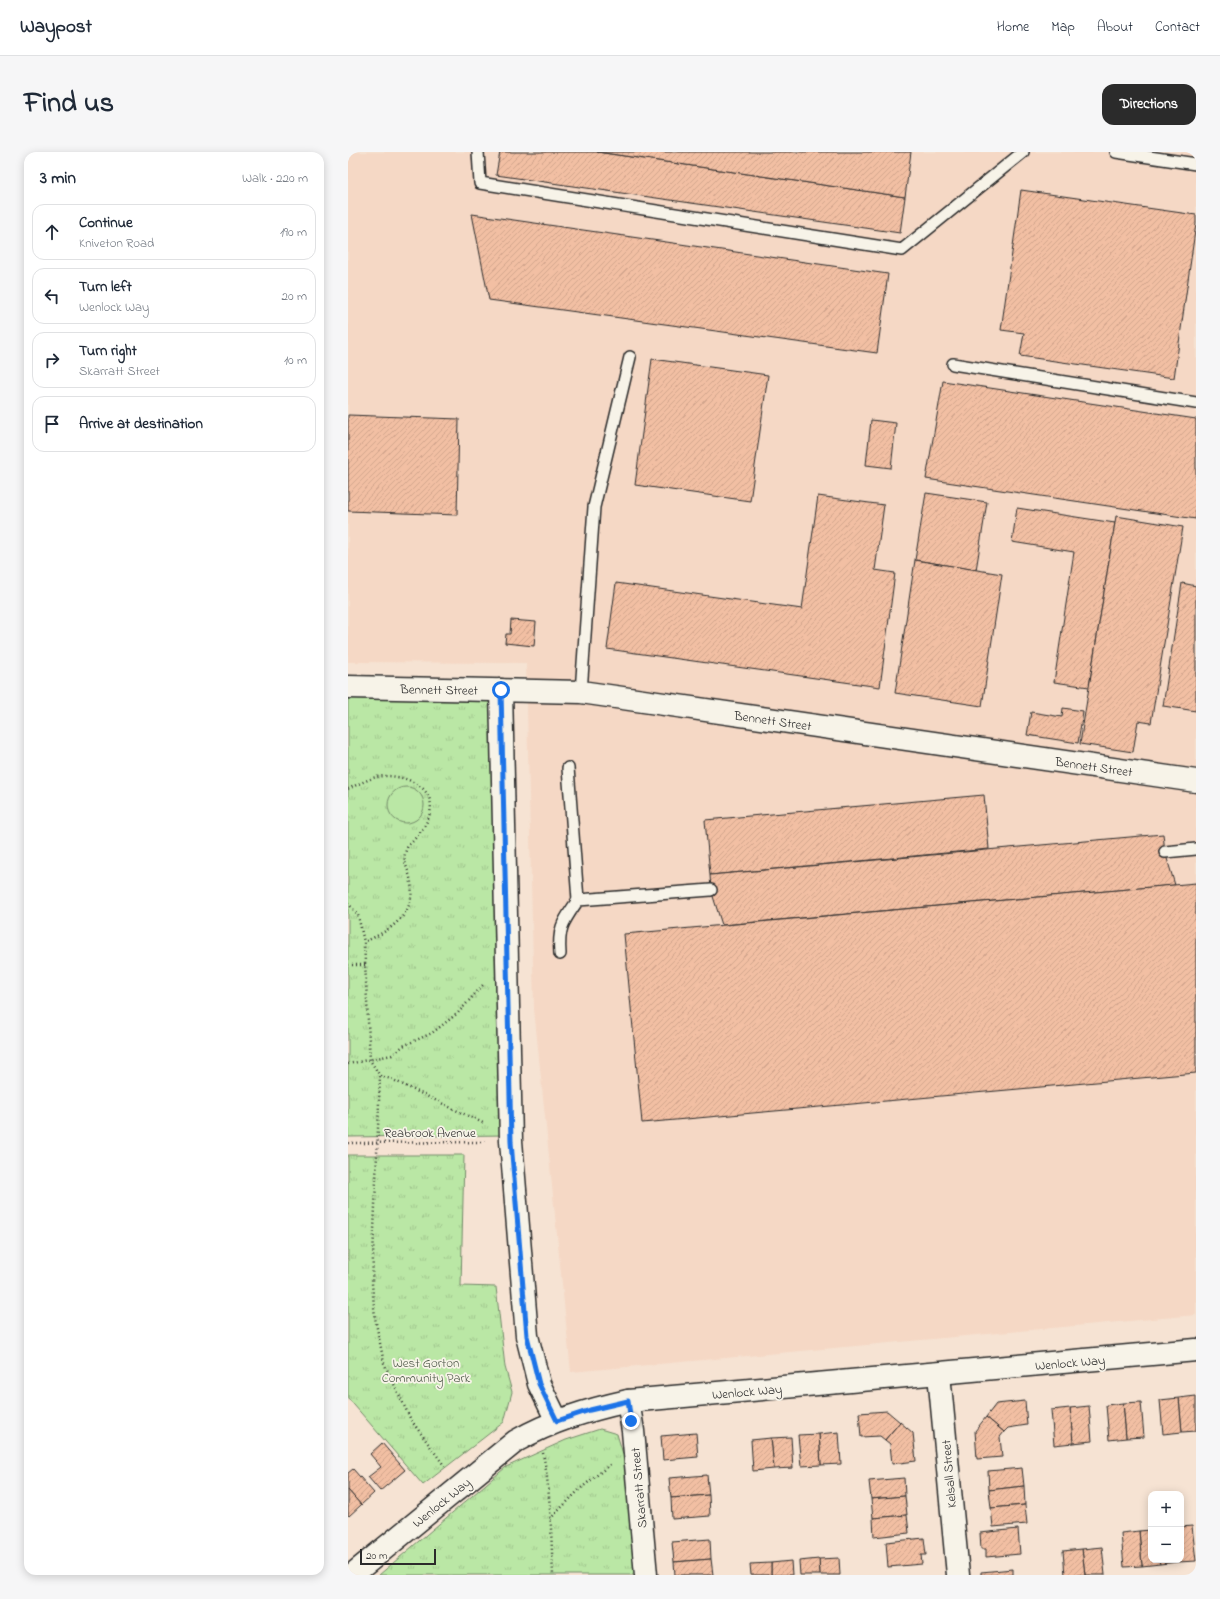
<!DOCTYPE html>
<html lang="en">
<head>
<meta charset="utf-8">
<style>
  body { margin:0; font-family:"Indie Flower",sans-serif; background:#f6f6f7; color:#1f2937 }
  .controls { position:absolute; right:12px; bottom:12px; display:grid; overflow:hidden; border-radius:8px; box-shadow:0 2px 10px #0003 }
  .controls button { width:36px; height:36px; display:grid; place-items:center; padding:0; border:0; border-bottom:1px solid #e0e1e3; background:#fff; color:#1f2937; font:20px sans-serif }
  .scale { position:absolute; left:12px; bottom:10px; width:76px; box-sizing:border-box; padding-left:4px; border:2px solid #2b2b2b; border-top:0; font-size:11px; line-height:14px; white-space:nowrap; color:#2b2b2b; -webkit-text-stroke:3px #f7f3e8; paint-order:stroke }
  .stop { position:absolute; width:12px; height:12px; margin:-9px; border:3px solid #1a73e8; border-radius:50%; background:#fff }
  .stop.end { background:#1a73e8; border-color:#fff; box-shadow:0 1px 4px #0008 }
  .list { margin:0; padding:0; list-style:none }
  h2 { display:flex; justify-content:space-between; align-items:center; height:52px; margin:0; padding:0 16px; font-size:17px }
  h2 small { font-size:13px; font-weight:400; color:#747a83 }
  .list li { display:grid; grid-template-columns:26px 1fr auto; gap:12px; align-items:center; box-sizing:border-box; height:56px; margin:0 8px 8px; padding:0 8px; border:1px solid #e0e1e3; border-radius:12px }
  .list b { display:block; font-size:15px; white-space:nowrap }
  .list p { margin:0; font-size:13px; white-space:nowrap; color:#747a83 }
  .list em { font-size:13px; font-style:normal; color:#747a83 }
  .icon { flex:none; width:22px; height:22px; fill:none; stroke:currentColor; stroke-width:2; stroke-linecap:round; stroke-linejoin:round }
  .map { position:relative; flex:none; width:848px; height:1423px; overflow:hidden; border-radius:12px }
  header { display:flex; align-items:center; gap:24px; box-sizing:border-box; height:56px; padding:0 20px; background:#fff; border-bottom:1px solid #e0e1e3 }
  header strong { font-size:19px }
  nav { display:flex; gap:22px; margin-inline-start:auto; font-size:14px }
  .intro { display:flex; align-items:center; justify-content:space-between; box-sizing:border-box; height:96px; padding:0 24px }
  h1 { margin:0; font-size:28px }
  .button { padding:10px 18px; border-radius:12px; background:#2b2b2b; color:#fff; font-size:14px; font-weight:700 }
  main { display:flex; gap:24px; padding:0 24px }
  aside { flex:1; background:#fff; border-radius:12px; box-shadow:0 2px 10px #0003 }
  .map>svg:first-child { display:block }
  .built { fill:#f5d8c5 }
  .grass { fill:url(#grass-tufts); stroke:#728968 }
  .pitch { fill:#bae7a5; stroke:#728968 }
  .building { fill:url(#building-hatch); stroke:#2b2b2b }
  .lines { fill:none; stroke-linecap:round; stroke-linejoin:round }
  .service-casing { stroke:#2b2b2b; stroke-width:14 }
  .minor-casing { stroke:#2b2b2b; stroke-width:25 }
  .tertiary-casing { stroke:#2b2b2b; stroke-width:25 }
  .path { stroke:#2b2b2b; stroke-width:2.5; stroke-dasharray:1 3; stroke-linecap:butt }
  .service { stroke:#f7f3e8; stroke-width:11 }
  .minor { stroke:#f7f3e8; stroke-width:22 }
  .tertiary { stroke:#f7f3e8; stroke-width:22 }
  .route { stroke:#1a73e8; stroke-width:5 }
  .labels { text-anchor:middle; stroke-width:3.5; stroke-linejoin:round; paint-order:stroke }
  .street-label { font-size:13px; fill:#2b2b2b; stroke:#f7f3e8 }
  .park-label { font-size:13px; fill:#4f5a4a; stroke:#f7f3e8 }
</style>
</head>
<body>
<header>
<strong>Waypost</strong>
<nav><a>Home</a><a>Map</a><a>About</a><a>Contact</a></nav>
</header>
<div class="intro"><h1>Find us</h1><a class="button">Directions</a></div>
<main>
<aside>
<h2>3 min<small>Walk · 220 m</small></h2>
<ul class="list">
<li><svg class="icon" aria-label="ahead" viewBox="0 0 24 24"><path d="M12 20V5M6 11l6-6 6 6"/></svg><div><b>Continue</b><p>Kniveton Road</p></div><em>190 m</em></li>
<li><svg class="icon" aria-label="left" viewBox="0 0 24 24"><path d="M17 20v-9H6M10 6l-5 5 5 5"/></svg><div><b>Turn left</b><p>Wenlock Way</p></div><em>20 m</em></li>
<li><svg class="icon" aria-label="right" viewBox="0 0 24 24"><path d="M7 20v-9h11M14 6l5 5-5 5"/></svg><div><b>Turn right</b><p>Skarratt Street</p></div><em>10 m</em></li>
<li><svg class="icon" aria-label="arrive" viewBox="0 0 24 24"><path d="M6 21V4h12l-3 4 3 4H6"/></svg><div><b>Arrive at destination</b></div></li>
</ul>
</aside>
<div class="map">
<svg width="848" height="1423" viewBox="0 0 848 1423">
  <defs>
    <pattern id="grass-tufts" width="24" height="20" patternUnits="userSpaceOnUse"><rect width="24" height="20" fill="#bae7a5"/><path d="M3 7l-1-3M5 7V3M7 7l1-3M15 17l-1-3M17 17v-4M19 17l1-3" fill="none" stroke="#a0c68e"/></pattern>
    <pattern id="building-hatch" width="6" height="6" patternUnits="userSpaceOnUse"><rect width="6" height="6" fill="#f2bfa3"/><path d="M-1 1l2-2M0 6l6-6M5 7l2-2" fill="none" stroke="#d0a48c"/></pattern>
  </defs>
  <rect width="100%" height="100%" fill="#f6e3d3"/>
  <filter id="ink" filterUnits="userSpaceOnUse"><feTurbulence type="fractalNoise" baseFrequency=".025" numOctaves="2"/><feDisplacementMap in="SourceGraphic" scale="8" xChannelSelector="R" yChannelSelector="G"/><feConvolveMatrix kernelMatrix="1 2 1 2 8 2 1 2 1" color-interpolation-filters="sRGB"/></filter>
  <g filter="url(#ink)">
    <polygon class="built" points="0,0 848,0 848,1163 223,1220 186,857 178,511 0,510"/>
    <g class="grass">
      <polygon points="0,539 144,542 157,983 0,985"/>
      <polygon points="0,1003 116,1003 113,1134 148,1135 157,1215 164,1240 156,1270 75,1333 0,1246"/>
      <polygon points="252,1277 269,1282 278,1312 288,1423 31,1423 158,1315 218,1288"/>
    </g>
    <circle class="pitch" cx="58" cy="653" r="18"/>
    <g class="building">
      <polygon points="152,0 249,0 557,45 552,81 148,23"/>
      <polygon points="249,0 563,0 557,45"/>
      <polygon points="673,38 848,63 848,72 826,226 672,204 676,181 653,178"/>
      <polygon points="124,62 540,122 529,201 141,148"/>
      <polygon points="304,207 420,223 402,349 287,333"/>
      <polygon points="595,229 848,267 848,367 578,327"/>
      <polygon points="0,263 111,267 109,363 0,359"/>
      <polygon points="523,268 548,271 543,316 518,313"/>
      <polygon points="578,341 639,350 628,418 567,408"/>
      <polygon points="470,344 536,353 527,418 547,421 532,535 259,497 268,431 454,457"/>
      <polygon points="669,356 767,371 741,535 706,530 726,400 664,390"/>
      <polygon points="768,364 835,375 803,571 790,569 785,600 732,592"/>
      <polygon points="567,408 654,422 634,554 547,541"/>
      <polygon points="834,431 848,434 848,559 815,554"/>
      <polygon points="163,468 188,470 186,494 157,491 158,482 162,482"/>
      <polygon points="715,556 735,559 730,591 679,583 683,560 714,565"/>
      <polygon points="636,643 641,697 362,723 357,668"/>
      <polygon points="815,682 817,700 827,733 374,773 363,738 362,723"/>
      <polygon points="848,731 848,921 294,971 276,782"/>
      <polygon points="848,1244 848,1279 834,1280 831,1246"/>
      <polygon points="831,1246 834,1280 815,1282 812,1248"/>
      <polygon points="677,1249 679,1273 660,1276 656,1280 638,1265 648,1252"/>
      <polygon points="793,1250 796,1285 778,1286 775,1251"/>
      <polygon points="775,1251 778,1286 761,1288 758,1253"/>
      <polygon points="741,1254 744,1289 725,1291 722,1256"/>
      <polygon points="722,1256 725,1291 706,1293 703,1258"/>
      <polygon points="539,1259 552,1270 537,1288 532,1284 513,1285 511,1261"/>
      <polygon points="638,1265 656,1280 652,1285 654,1305 629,1307 627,1279"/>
      <polygon points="552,1270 565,1281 568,1309 544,1312 542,1292 537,1288"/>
      <polygon points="491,1280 493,1312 473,1313 471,1282"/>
      <polygon points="348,1281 350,1305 315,1308 313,1284"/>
      <polygon points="471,1282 473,1313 453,1314 450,1283"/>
      <polygon points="443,1285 445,1316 426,1317 423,1286"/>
      <polygon points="423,1286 426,1317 405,1319 403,1288"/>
      <polygon points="34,1291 57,1318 32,1339 20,1325 33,1315 22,1302"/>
      <polygon points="674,1316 676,1334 641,1338 640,1319"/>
      <polygon points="5,1317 26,1341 13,1353 0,1338 0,1321"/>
      <polygon points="359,1323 361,1343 323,1346 321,1326"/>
      <polygon points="556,1326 557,1344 523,1347 521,1329"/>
      <polygon points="676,1334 677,1353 643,1356 641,1338"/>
      <polygon points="0,1338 13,1353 1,1364 0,1363"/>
      <polygon points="361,1343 362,1364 324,1367 323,1346"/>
      <polygon points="557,1344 559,1363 525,1366 523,1347"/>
      <polygon points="677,1353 679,1372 645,1375 643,1356"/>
      <polygon points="559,1363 561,1381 526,1385 525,1366"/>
      <polygon points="844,1374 848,1409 830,1410 830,1408 833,1408 833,1375"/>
      <polygon points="670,1377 672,1402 638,1405 638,1397 633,1397 632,1381"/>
      <polygon points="803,1378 803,1408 811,1408 812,1412 794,1414 791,1379"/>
      <polygon points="791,1379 794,1414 776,1415 773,1381"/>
      <polygon points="576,1386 578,1403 573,1403 574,1412 540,1415 538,1390"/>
      <polygon points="362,1387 363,1407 326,1410 324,1390"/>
      <polygon points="754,1395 757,1423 737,1423 734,1397"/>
      <polygon points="734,1397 737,1423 717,1423 715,1399"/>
      <polygon points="491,1406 492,1423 472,1423 471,1407"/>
      <polygon points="363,1407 365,1423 327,1423 326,1410"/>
      <polygon points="471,1407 472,1423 452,1423 451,1409"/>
      <polygon points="811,1408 830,1408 830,1410 812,1412"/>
      <polygon points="443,1409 444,1423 423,1423 423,1411"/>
      <polygon points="423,1411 423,1423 403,1423 402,1412"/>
      <polygon points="665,1417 665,1423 633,1423 633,1420"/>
    </g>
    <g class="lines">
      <g class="service-casing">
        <g id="service">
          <polyline points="130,0 132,31 554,98 675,0"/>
          <polyline points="768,0 848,12"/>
          <polyline points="605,212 848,251"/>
          <polyline points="233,540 246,355 282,205"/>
          <polyline points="220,616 230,748 363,738"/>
          <polyline points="817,700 848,697"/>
          <path d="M 212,802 C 210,775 215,770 230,748"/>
        </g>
      </g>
      <g class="minor-casing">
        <g id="minor">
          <polyline points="153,538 163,989 179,1184 191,1232 209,1269"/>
          <polyline points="591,1222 610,1423"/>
          <polyline points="280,1249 285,1279 298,1423"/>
        </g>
      </g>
      <g class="tertiary-casing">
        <g id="tertiary">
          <polyline points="0,535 233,540 848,629"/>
          <path d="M 4,1423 L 168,1289 C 203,1269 240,1258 280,1249 L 848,1198"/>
        </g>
      </g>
      <g class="path">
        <path d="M 0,637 C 8,633 17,629 25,626 C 47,619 89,631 82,661 C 79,673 72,680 65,689 C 63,691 60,693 59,696 C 54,706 58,713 61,722 C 72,759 46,777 16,790"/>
        <polyline points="0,751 10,763 16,790 22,908 32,924 24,1131 27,1166 36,1211 63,1268 98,1316"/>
        <polyline points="0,813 17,813"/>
        <polyline points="0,912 44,903 55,894 84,881 110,861 135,833"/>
        <polyline points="32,924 43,927 137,972"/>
        <polyline points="0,991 139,990"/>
        <path d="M 195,1301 C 203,1341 203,1383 205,1423"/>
        <polyline points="202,1367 232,1337 264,1311"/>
      </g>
      <use href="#service" class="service"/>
      <use href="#minor" class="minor"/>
      <use href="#tertiary" class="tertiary"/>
    </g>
  </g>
  <g class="lines" filter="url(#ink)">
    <polyline class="route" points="153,538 163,990 179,1184 191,1232 209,1269 242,1258 280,1249 283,1269"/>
  </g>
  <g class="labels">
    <g class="street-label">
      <text transform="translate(91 537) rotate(1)" y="5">Bennett Street</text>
      <text transform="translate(425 568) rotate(8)" y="5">Bennett Street</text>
      <text transform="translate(746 614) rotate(8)" y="5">Bennett Street</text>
      <text x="82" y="985">Reabrook Avenue</text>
      <text transform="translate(722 1210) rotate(-5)" y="5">Wenlock Way</text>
      <text transform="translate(399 1239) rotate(-5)" y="5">Wenlock Way</text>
      <text transform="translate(600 1322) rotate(-95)" y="5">Kelsall Street</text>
      <text transform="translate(290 1336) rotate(-95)" y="5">Skarratt Street</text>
      <text transform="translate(93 1350) rotate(-39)" y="5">Wenlock Way</text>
    </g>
    <g class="park-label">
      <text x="78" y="1215">West Gorton<tspan x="78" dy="15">Community Park</tspan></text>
    </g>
  </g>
</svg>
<div class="controls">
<button>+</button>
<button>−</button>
</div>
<div class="scale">20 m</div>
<div class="stop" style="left:153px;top:538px"></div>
<div class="stop end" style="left:283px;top:1269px"></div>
</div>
</main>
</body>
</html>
